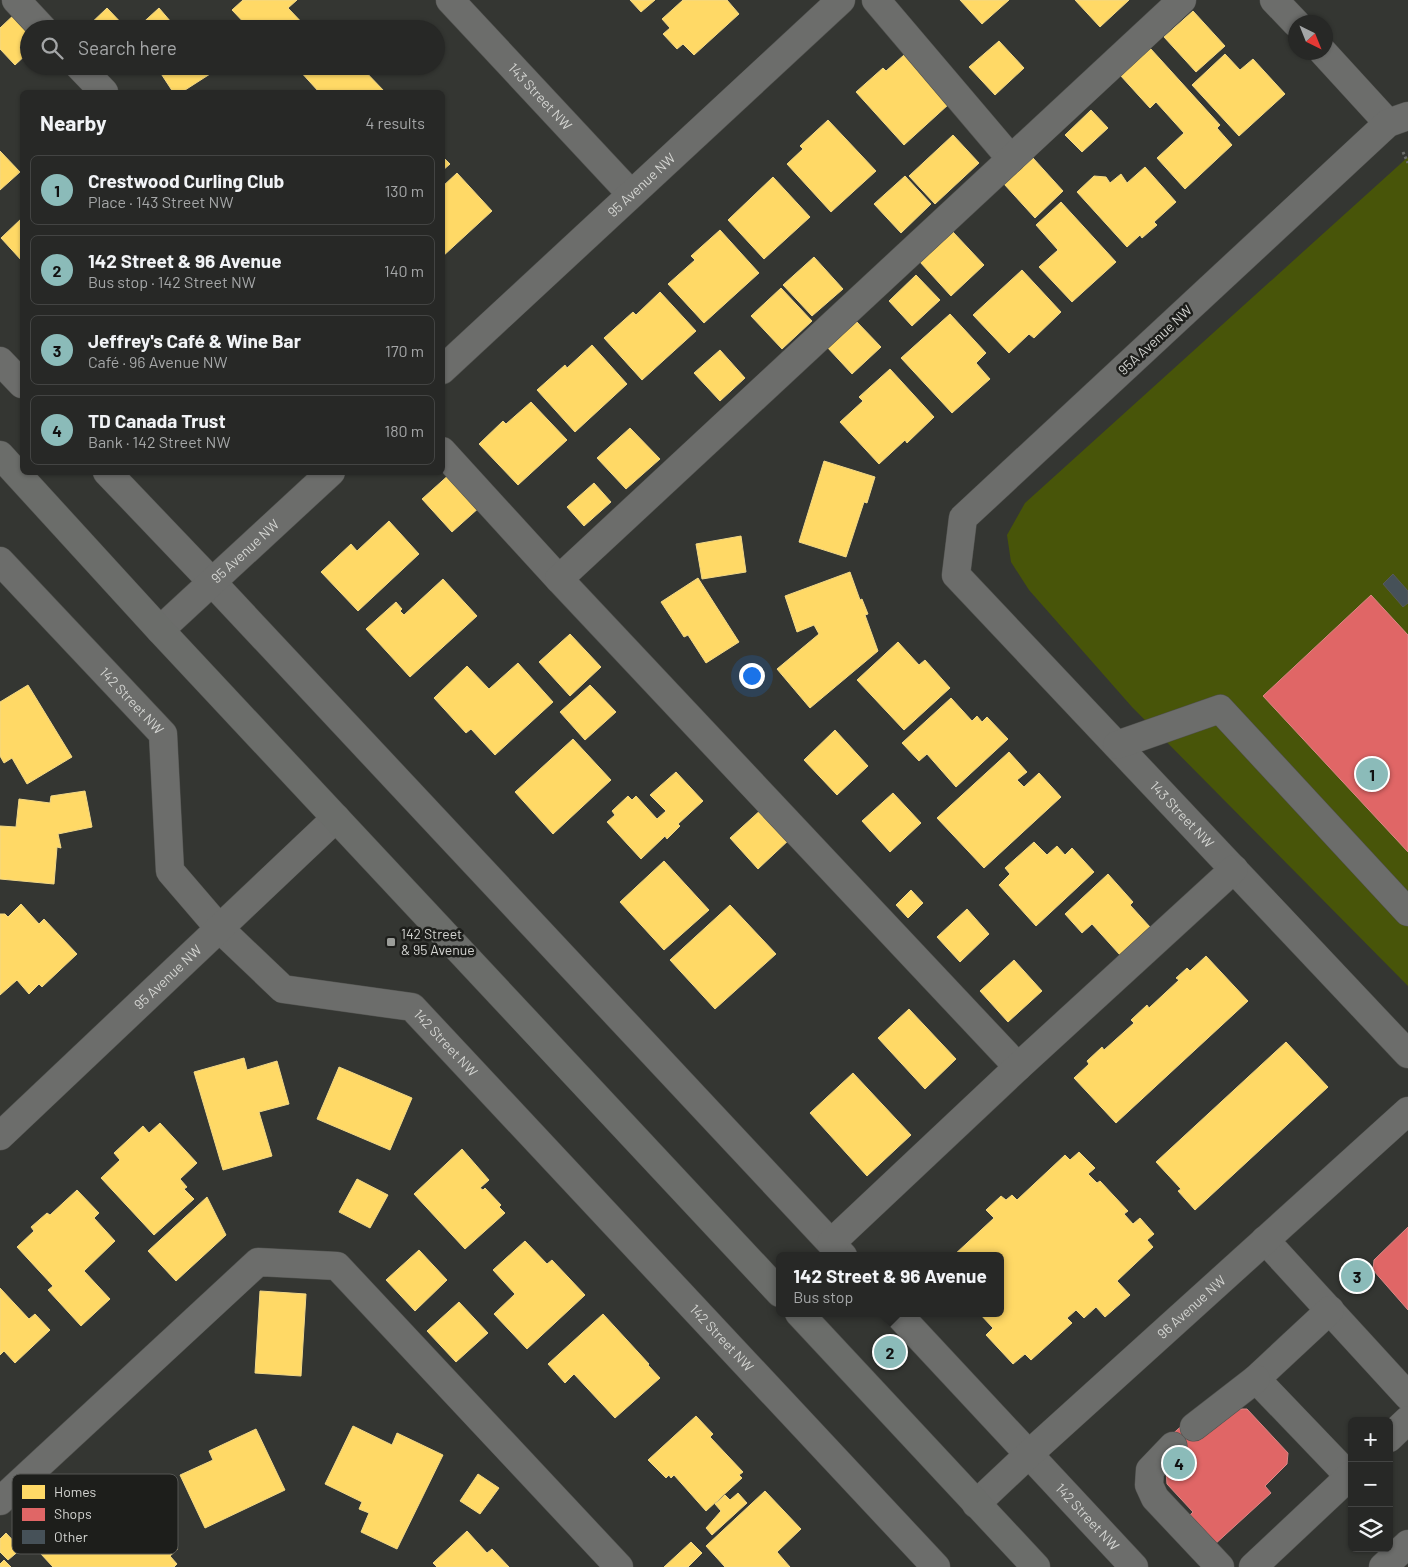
<!DOCTYPE html>
<html lang="en">
<head>
<meta charset="utf-8">
<style>
  body { margin:0; font-family:Barlow,sans-serif; background:#2f302e; color:#f1f3f6 }
  .controls { position:absolute; right:15px; bottom:15px; display:grid; overflow:hidden; border-radius:8px; box-shadow:0 1px 4px #0004 }
  .controls button { width:45px; height:45px; display:grid; place-items:center; padding:0; border:0; border-bottom:1px solid #434443; background:#272826; color:#f1f3f6; font:25px sans-serif }
  .compass { position:absolute; left:1288px; top:15px; width:45px; height:45px; border-radius:50%; background:#272826; box-shadow:0 1px 4px #0004; rotate:137deg }
  .you { position:absolute; left:751px; top:675px; width:18px; height:18px; margin:-12px; border:4px solid #fff; border-radius:50%; background:#1a73e8; box-shadow:0 0 0 8px #1a73e833 }
  .badge { display:grid; place-items:center; width:32px; height:32px; border-radius:50%; background:#8bbbb9; color:#111; font-size:16px; font-weight:700 }
  .pin { position:absolute; translate:-50% -50%; border:2px solid #fff; box-shadow:0 1px 5px #0006 }
  .popup { position:absolute; left:776px; top:1252px; width:228px; height:65px; box-sizing:border-box; display:grid; place-content:center; border-radius:8px; background:#272826; filter:drop-shadow(0 1px 4px #0005); font-size:16px; white-space:nowrap; color:#a4a6a7 }
  .popup b { font-size:19px; color:#f1f3f6 }
  .popup::after { content:''; position:absolute; left:50%; top:100%; margin-left:-10px; border:10px solid transparent; border-top-color:#272826 }
  .list { margin:0; padding:0; list-style:none }
  h2 { display:flex; justify-content:space-between; align-items:center; height:65px; margin:0; padding:0 20px; font-size:21px }
  h2 small { font-size:16px; font-weight:400; color:#a4a6a7 }
  .list li { display:grid; grid-template-columns:32px 1fr auto; gap:15px; align-items:center; box-sizing:border-box; height:70px; margin:0 10px 10px; padding:0 10px; border:1px solid #434443; border-radius:8px }
  .list b { display:block; font-size:19px; white-space:nowrap }
  .list p { margin:0; font-size:16px; white-space:nowrap; color:#a4a6a7 }
  .list em { font-size:16px; font-style:normal; color:#a4a6a7 }
  .icon { flex:none; width:28px; height:28px; fill:none; stroke:currentColor; stroke-width:2; stroke-linecap:round; stroke-linejoin:round }
  .map { position:relative; flex:none; width:1408px; height:1567px; overflow:hidden }
  .search { position:absolute; background:#272826; box-shadow:0 1px 4px #0004; left:20px; top:20px; width:425px; height:55px; display:flex; align-items:center; gap:12px; box-sizing:border-box; padding:0 18px; border-radius:28px; color:#a4a6a7; font-size:19px }
  .panel { position:absolute; background:#272826; box-shadow:0 1px 4px #0004; left:20px; top:90px; width:425px; height:385px; border-radius:8px }
  .map>svg:first-child { display:block }
  .green { fill:#485509 }
  .homes { fill:#ffd966; stroke:#f2d886 }
  .shops { fill:#e06666; stroke:#dc8786 }
  .building { fill:#465158; stroke:#575958 }
  .lines { fill:none; stroke-linecap:round; stroke-linejoin:round }
  .minor-casing { stroke:#51524f; stroke-width:29 }
  .major-casing { stroke:#51524f; stroke-width:29 }
  .path { stroke:#6b6d6a; stroke-width:3; stroke-dasharray:2.5 2.5; stroke-linecap:butt }
  .minor { stroke:#6c6d6b; stroke-width:28 }
  .major { stroke:#6b6d6a; stroke-width:28 }
  .poi-dot { fill:#9b9d99; stroke:#1d1e1b; stroke-width:2 }
  .labels { text-anchor:middle; stroke-width:5; stroke-linejoin:round; paint-order:stroke }
  .street-label { font-size:14px; fill:#d3d4d1; stroke:#1d1e1b }
  .poi-label { font-size:14px; fill:#d3d4d1; stroke:#1d1e1b; text-anchor:start }
  .key { fill:#1d1e1b; stroke:#545552; stroke-width:1 }
  .key-label { font-size:14px; fill:#d3d4d1 }
</style>
</head>
<body>
<div class="map">
<svg width="1408" height="1567" viewBox="0 0 1408 1567">
  <rect width="100%" height="100%" fill="#343632"/>
  <polygon class="green" points="1408,157 1408,986 1132,707 1029,590 1011,562 1007,535 1025,503"/>
  <g class="homes">
    <polygon points="243,0 297,0 288,8 308,29 250,29 232,10"/>
    <polygon points="630,0 655,0 641,12"/>
    <polygon points="683,0 727,0 739,14 694,55 683,44 677,49 663,34 670,28 662,19"/>
    <polygon points="960,0 1009,0 982,24"/>
    <polygon points="1075,0 1129,0 1100,27"/>
    <polygon points="107,8 127,29 85,29"/>
    <polygon points="159,8 177,29 136,29"/>
    <polygon points="18,11 29,29 29,52 15,65 0,49 0,28"/>
    <polygon points="1193,11 1225,46 1196,72 1164,37"/>
    <polygon points="999,41 1024,68 995,95 969,67"/>
    <polygon points="1150,48 1220,125 1217,128 1232,145 1185,189 1157,158 1184,133 1156,102 1150,108 1120,75"/>
    <polygon points="1225,54 1240,70 1253,59 1285,94 1239,136 1192,85"/>
    <polygon points="904,55 949,104 904,145 856,92 883,68 886,71"/>
    <polygon points="156,66 204,66 210,74 182,92 173,92"/>
    <polygon points="303,66 360,66 385,92 319,92 299,70"/>
    <polygon points="1091,110 1108,128 1082,152 1065,135"/>
    <polygon points="828,120 876,171 831,212 787,164 803,149 800,146"/>
    <polygon points="953,135 979,163 935,204 909,176"/>
    <polygon points="0,151 20,172 0,190"/>
    <polygon points="442,156 450,164 442,171"/>
    <polygon points="1033,158 1063,191 1035,218 1004,184"/>
    <polygon points="1145,167 1176,202 1154,222 1157,225 1142,238 1140,235 1127,247 1077,192 1094,176 1106,177 1110,183 1121,174 1127,183"/>
    <polygon points="457,173 492,211 442,257 442,187"/>
    <polygon points="905,176 931,204 901,233 874,204"/>
    <polygon points="773,177 810,217 764,259 728,220"/>
    <polygon points="1061,202 1116,262 1072,302 1039,267 1058,250 1036,225"/>
    <polygon points="22,218 22,261 1,238"/>
    <polygon points="720,230 759,273 704,323 668,284 695,260 691,256"/>
    <polygon points="953,232 984,265 951,296 920,262"/>
    <polygon points="814,257 843,289 812,316 783,285"/>
    <polygon points="1022,270 1061,312 1034,338 1029,334 1009,353 973,315"/>
    <polygon points="916,275 940,300 912,326 889,301"/>
    <polygon points="781,288 812,321 782,349 751,316"/>
    <polygon points="660,292 696,331 642,380 604,338 633,312 636,315"/>
    <polygon points="950,314 986,353 976,363 990,379 952,413 901,358"/>
    <polygon points="856,321 881,347 852,374 827,347"/>
    <polygon points="592,345 627,384 575,432 537,390 565,365 567,368"/>
    <polygon points="720,350 745,378 720,401 694,373"/>
    <polygon points="890,369 934,417 907,443 905,440 879,464 840,422 863,401 859,397"/>
    <polygon points="531,402 567,440 518,485 479,444 503,421 506,424"/>
    <polygon points="630,428 660,459 626,489 597,458"/>
    <polygon points="824,461 875,477 867,503 864,502 846,557 799,542"/>
    <polygon points="451,473 481,506 452,532 422,499"/>
    <polygon points="594,483 611,502 584,526 567,507"/>
    <polygon points="389,521 419,554 358,611 321,572 351,544 357,551"/>
    <polygon points="741,536 746,572 702,579 696,544"/>
    <polygon points="850,572 860,600 862,599 868,614 865,615 878,651 810,708 777,669 819,634 814,625 797,632 785,596"/>
    <polygon points="698,578 739,642 706,663 688,635 684,637 661,602"/>
    <polygon points="443,579 477,616 410,677 366,629 396,602 402,609 400,611 404,615"/>
    <polygon points="570,634 601,667 570,696 539,662"/>
    <polygon points="898,642 919,665 925,660 950,688 904,730 857,680"/>
    <polygon points="518,663 553,702 495,755 471,729 466,733 434,698 467,666 489,689"/>
    <polygon points="28,685 72,757 27,784 12,758 4,763 0,756 0,702"/>
    <polygon points="590,685 616,712 585,740 560,712"/>
    <polygon points="951,698 972,721 977,716 982,722 987,717 1008,739 956,787 927,754 919,761 902,743"/>
    <polygon points="835,730 868,766 837,795 804,760"/>
    <polygon points="573,739 611,780 553,834 515,792"/>
    <polygon points="1009,752 1027,772 1017,780 1024,787 1039,773 1061,797 984,868 937,818"/>
    <polygon points="676,772 703,801 678,824 680,826 667,839 665,836 641,859 607,822 615,815 612,811 628,796 632,800 636,796 657,819 666,811 650,795"/>
    <polygon points="85,791 92,827 58,834 61,848 57,847 54,884 0,879 0,826 16,827 19,799 50,803 51,796"/>
    <polygon points="893,793 921,823 890,852 862,821"/>
    <polygon points="763,808 791,838 758,869 730,838"/>
    <polygon points="1034,842 1047,855 1057,846 1065,855 1072,848 1094,872 1036,926 999,885 1010,874 1005,868"/>
    <polygon points="664,861 709,910 664,950 620,902"/>
    <polygon points="1108,874 1133,902 1130,905 1150,927 1120,955 1092,924 1082,933 1065,914"/>
    <polygon points="911,890 923,903 908,918 896,905"/>
    <polygon points="21,904 39,924 44,919 77,954 42,987 39,984 29,994 17,980 0,995 0,914 5,914 8,917"/>
    <polygon points="730,905 776,954 715,1009 670,960"/>
    <polygon points="967,909 989,934 960,962 937,937"/>
    <polygon points="1206,956 1248,1001 1116,1123 1074,1078 1089,1064 1087,1061 1102,1047 1104,1050 1134,1023 1131,1020 1147,1005 1149,1008 1179,980 1176,978 1187,968 1190,971"/>
    <polygon points="1014,960 1042,991 1008,1022 980,991"/>
    <polygon points="909,1009 956,1059 925,1089 878,1038"/>
    <polygon points="1286,1042 1328,1087 1195,1210 1178,1191 1181,1189 1156,1162"/>
    <polygon points="244,1058 247,1070 277,1061 289,1104 259,1112 272,1156 223,1170 194,1072"/>
    <polygon points="339,1067 412,1098 390,1150 317,1119"/>
    <polygon points="853,1073 911,1135 867,1176 810,1113"/>
    <polygon points="160,1123 197,1163 180,1179 187,1187 184,1189 194,1199 154,1235 101,1178 120,1160 114,1153 143,1126 149,1133"/>
    <polygon points="462,1149 489,1180 480,1188 483,1190 485,1188 501,1205 499,1207 505,1213 465,1249 414,1194"/>
    <polygon points="1079,1152 1095,1168 1088,1174 1097,1183 1100,1181 1128,1211 1124,1214 1133,1224 1140,1218 1154,1234 1147,1240 1153,1247 1117,1281 1130,1295 1105,1317 1096,1307 1084,1318 1076,1310 1067,1318 1072,1323 1031,1360 1025,1354 1013,1364 986,1335 993,1328 979,1313 1000,1313 1000,1256 953,1256 994,1218 986,1210 1001,1196 1006,1200 1012,1195 1017,1200 1065,1155 1070,1160"/>
    <polygon points="357,1179 388,1195 370,1228 339,1212"/>
    <polygon points="77,1190 99,1213 94,1218 115,1241 84,1271 110,1299 81,1326 48,1290 53,1286 17,1247 34,1231 31,1227 47,1213 50,1215"/>
    <polygon points="207,1197 226,1235 176,1281 148,1251"/>
    <polygon points="525,1241 547,1264 552,1260 585,1295 527,1349 494,1314 515,1294 493,1270"/>
    <polygon points="419,1250 447,1280 415,1311 386,1280"/>
    <polygon points="0,1288 29,1319 35,1314 50,1330 15,1363 4,1351 0,1355"/>
    <polygon points="260,1291 306,1294 301,1376 255,1373"/>
    <polygon points="459,1302 488,1333 456,1362 427,1331"/>
    <polygon points="603,1314 649,1364 648,1365 660,1378 615,1418 574,1374 565,1383 548,1364"/>
    <polygon points="696,1416 713,1434 710,1437 743,1472 739,1475 742,1478 706,1511 674,1475 671,1478 669,1475 666,1478 648,1460"/>
    <polygon points="353,1426 392,1445 397,1433 443,1455 397,1549 361,1532 369,1513 359,1509 362,1502 325,1484"/>
    <polygon points="256,1429 285,1490 205,1528 180,1475 213,1460 209,1451"/>
    <polygon points="478,1474 499,1488 480,1514 460,1501"/>
    <polygon points="765,1491 801,1529 777,1552 790,1567 725,1567 706,1546"/>
    <polygon points="53,1493 89,1533 85,1536 92,1544 134,1505 148,1520 150,1518 178,1549 170,1556 177,1564 174,1567 53,1567 16,1527"/>
    <polygon points="738,1493 747,1503 712,1535 706,1528 721,1511 715,1504 725,1495 730,1500"/>
    <polygon points="467,1531 487,1553 492,1549 509,1567 437,1567 433,1563"/>
    <polygon points="6,1533 21,1549 8,1560 0,1552 0,1539"/>
    <polygon points="691,1542 702,1553 688,1567 664,1567"/>
    <polygon points="4,1560 11,1567 0,1567 0,1564"/>
  </g>
  <g class="shops">
    <polygon points="1371,595 1408,635 1408,852 1263,696"/>
    <polygon points="1408,1227 1408,1310 1373,1270 1374,1260"/>
    <polygon points="1234,1409 1247,1409 1288,1453 1287,1464 1265,1486 1271,1493 1213,1546 1187,1518 1193,1512 1167,1484 1166,1472 1183,1457 1167,1439 1187,1421"/>
  </g>
  <polygon class="building" points="1393,574 1408,591 1408,603 1403,607 1383,584"/>
  <g class="lines">
    <g class="minor-casing">
      <g id="minor">
        <polyline points="16,0 43,29"/>
        <path id="s1" d="M 450,0 L 631,194"/>
        <polyline points="876,0 1011,159"/>
        <polyline points="1274,0 1296,23"/>
        <polyline points="1323,52 1388,123"/>
        <polyline points="79,66 104,92"/>
        <path id="s2" d="M 1408,116 L 1388,123 L 963,518 L 956,575 L 1408,1054"/>
        <polyline points="0,361 22,384"/>
        <path id="s3" d="M 442,370 L 841,0"/>
        <polyline points="442,451 559,579"/>
        <polyline points="107,472 212,582 843,1256"/>
        <path id="s4" d="M 0,561 L 163,734 L 170,871 L 219,928 L 283,989 L 412,1007 L 936,1567"/>
        <path id="s5" d="M 160,630 L 331,472"/>
        <polyline points="1117,745 1220,709 1408,912"/>
        <polyline points="1018,1067 559,579 1182,0"/>
        <path id="s6" d="M 0,1136 L 336,818"/>
        <polyline points="1265,1240 1408,1396"/>
        <polyline points="831,1243 1018,1067 1234,869"/>
        <polyline points="1330,1310 1256,1379 1349,1476"/>
        <path id="s7" d="M 897,1313 L 1134,1567"/>
        <polyline points="1194,1427 1256,1379"/>
        <polyline points="1389,1438 1408,1420"/>
        <polyline points="1173,1446 1150,1470 1149,1485 1155,1498 1220,1567"/>
        <polyline points="0,1501 258,1262 337,1266 619,1567"/>
        <path id="s8" d="M 976,1504 L 1029,1454 L 1408,1111"/>
        <polyline points="1253,1567 1352,1474"/>
        <polyline points="1383,1567 1408,1544"/>
      </g>
    </g>
    <g class="major-casing">
      <g id="major">
        <polyline points="0,455 160,630 780,1293"/>
        <polyline points="799,1313 1036,1567"/>
      </g>
    </g>
    <polyline class="path" points="1403,152 1408,163"/>
    <use href="#minor" class="minor"/>
    <use href="#major" class="major"/>
  </g>
  <rect class="poi-dot" x="386" y="937" width="10" height="10" rx="2.5"/>
  <g class="labels">
    <g class="street-label">
      <text dy="5" stroke="none"><textPath href="#s1" startOffset="132">143 Street NW</textPath></text>
      <text dy="5" stroke="none"><textPath href="#s3" startOffset="272">95 Avenue NW</textPath></text>
      <text transform="translate(1155 340) rotate(-43)" y="5">95A Avenue NW</text>
      <text dy="5" stroke="none"><textPath href="#s5" startOffset="116">95 Avenue NW</textPath></text>
      <text dy="5" stroke="none"><textPath href="#s4" startOffset="192">142 Street NW</textPath></text>
      <text dy="5" stroke="none"><textPath href="#s2" startOffset="988">143 Street NW</textPath></text>
      <text dy="5" stroke="none"><textPath href="#s6" startOffset="231">95 Avenue NW</textPath></text>
      <text dy="5" stroke="none"><textPath href="#s4" startOffset="718">142 Street NW</textPath></text>
      <text dy="5" stroke="none"><textPath href="#s8" startOffset="292">96 Avenue NW</textPath></text>
      <text dy="5" stroke="none"><textPath href="#s4" startOffset="1122">142 Street NW</textPath></text>
      <text dy="5" stroke="none"><textPath href="#s7" startOffset="279">142 Street NW</textPath></text>
    </g>
    <g class="poi-label">
      <text x="401" y="939">142 Street<tspan x="401" dy="16">&amp; 95 Avenue</tspan></text>
    </g>
  </g>
  <rect x="12" y="1474" width="166" height="80" rx="8" class="key"/>
  <rect x="22" y="1485" width="23" height="14" fill="#ffd966"/>
  <rect x="22" y="1508" width="23" height="13" fill="#e06666"/>
  <rect x="22" y="1530" width="23" height="14" fill="#465158"/>
  <g class="key-label">
    <text x="54" y="1497">Homes</text>
    <text x="54" y="1519">Shops</text>
    <text x="54" y="1542">Other</text>
  </g>
</svg>
<div class="controls">
<button>+</button>
<button>−</button>
<button><svg class="icon" aria-label="layers" viewBox="0 0 24 24"><path d="M12 4l9 5-9 5-9-5zM3 14l9 5 9-5"/></svg></button>
</div>
<svg class="compass" viewBox="-18 -18 36 36"><path d="M0-13l5 13h-10z" fill="#e53935"/><path d="M0 13l5-13h-10z" fill="#a4a6a7"/></svg>
<div class="you"></div>
<div class="pin badge" style="left:1372px;top:774px">1</div>
<div class="pin badge" style="left:890px;top:1352px">2</div>
<div class="popup"><b>142 Street &amp; 96 Avenue</b>Bus stop</div>
<div class="pin badge" style="left:1357px;top:1276px">3</div>
<div class="pin badge" style="left:1179px;top:1463px">4</div>
<div class="search"><svg class="icon" aria-label="search" viewBox="0 0 24 24"><circle cx="10" cy="10" r="6"/><path d="M15 15l6 6"/></svg>Search here</div>
<section class="panel">
<h2>Nearby<small>4 results</small></h2>
<ul class="list">
<li><span class="badge">1</span><div><b>Crestwood Curling Club</b><p>Place · 143 Street NW</p></div><em>130 m</em></li>
<li><span class="badge">2</span><div><b>142 Street &amp; 96 Avenue</b><p>Bus stop · 142 Street NW</p></div><em>140 m</em></li>
<li><span class="badge">3</span><div><b>Jeffrey's Café &amp; Wine Bar</b><p>Café · 96 Avenue NW</p></div><em>170 m</em></li>
<li><span class="badge">4</span><div><b>TD Canada Trust</b><p>Bank · 142 Street NW</p></div><em>180 m</em></li>
</ul>
</section>
</div>
</body>
</html>
